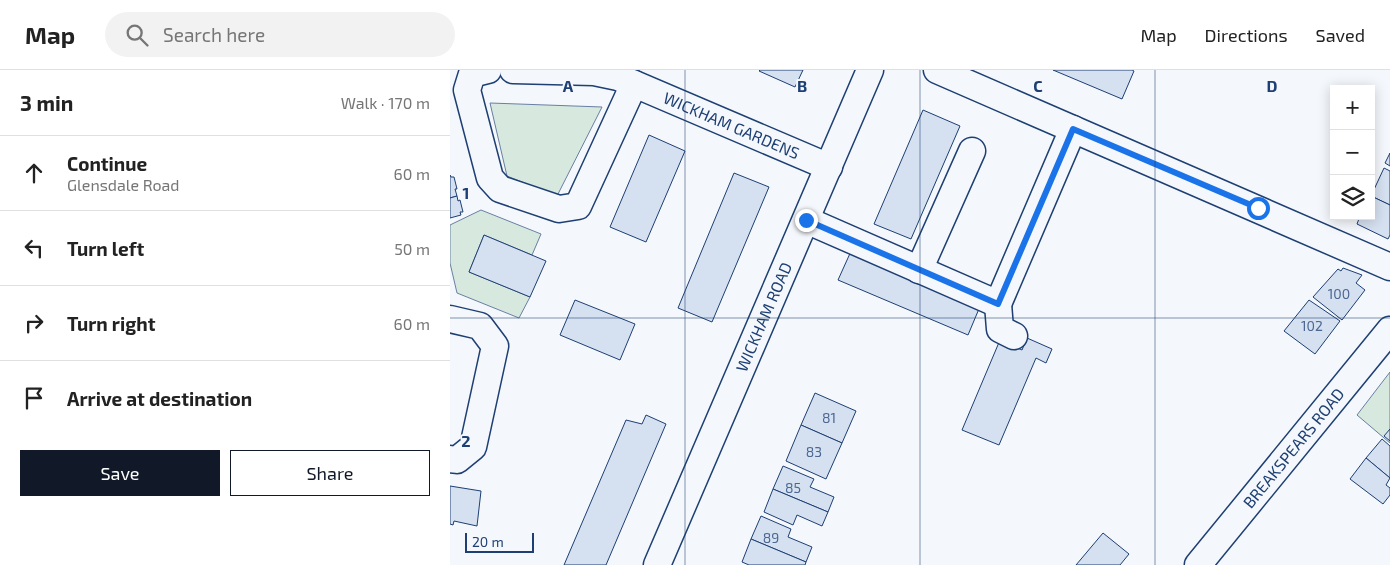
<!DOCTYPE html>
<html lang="en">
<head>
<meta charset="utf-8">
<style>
  body { margin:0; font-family:"Exo 2",sans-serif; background:#f2f2f2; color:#222 }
  .controls { position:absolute; right:15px; top:15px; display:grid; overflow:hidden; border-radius:0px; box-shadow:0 2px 12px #0003 }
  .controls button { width:45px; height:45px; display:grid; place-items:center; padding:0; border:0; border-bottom:1px solid #e0e0e0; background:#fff; color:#222; font:25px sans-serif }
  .scale { position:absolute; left:15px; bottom:12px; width:69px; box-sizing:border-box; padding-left:5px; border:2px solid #1d3f73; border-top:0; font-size:14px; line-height:18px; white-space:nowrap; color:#1d3f73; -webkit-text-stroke:4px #f4f7fb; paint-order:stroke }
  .stop { position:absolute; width:15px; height:15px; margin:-11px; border:4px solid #1a73e8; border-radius:50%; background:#fff }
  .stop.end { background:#1a73e8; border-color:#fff; box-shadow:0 1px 5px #0008 }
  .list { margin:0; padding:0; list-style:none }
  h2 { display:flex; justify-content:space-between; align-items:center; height:65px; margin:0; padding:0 20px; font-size:21px }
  h2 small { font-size:16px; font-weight:400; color:#767676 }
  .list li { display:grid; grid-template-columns:32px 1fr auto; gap:15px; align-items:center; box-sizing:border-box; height:75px; padding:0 20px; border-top:1px solid #e0e0e0 }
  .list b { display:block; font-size:19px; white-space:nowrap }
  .list p { margin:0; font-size:16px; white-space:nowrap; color:#767676 }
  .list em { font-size:16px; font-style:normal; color:#767676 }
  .actions { display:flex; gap:10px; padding:15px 20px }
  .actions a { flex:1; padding:11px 0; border:1px solid #111827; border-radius:0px; text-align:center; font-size:18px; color:#111827 }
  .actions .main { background:#111827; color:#fff }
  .icon { flex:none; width:28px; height:28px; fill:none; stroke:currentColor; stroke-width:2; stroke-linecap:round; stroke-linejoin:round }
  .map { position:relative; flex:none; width:940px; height:495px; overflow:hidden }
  header { display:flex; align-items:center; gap:30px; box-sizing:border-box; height:70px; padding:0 25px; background:#fff; border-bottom:1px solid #e0e0e0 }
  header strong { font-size:24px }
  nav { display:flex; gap:28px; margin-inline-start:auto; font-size:18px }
  .search { width:350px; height:45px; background:#f2f2f2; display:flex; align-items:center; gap:12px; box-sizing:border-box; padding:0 18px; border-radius:28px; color:#767676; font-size:19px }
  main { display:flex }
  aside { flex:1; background:#fff }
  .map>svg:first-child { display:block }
  .green { fill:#d7e8df; stroke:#687fa3 }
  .building { fill:#d5e0f0; stroke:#1d3f73 }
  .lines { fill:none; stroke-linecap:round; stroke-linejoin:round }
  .minor-casing { stroke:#1d3f73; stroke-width:29 }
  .minor { stroke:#f4f7fb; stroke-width:26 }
  .route { stroke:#1a73e8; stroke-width:6 }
  .grid { fill:none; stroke:#1d3f73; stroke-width:1; stroke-opacity:0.55 }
  .labels { text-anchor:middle; stroke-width:4; stroke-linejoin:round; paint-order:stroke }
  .number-label { font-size:14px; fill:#4b6792 }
  .street-label { font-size:16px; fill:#1d3f73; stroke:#f4f7fb }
  .grid-label { font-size:16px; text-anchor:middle; font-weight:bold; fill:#1d3f73; stroke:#f4f7fb; stroke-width:4; stroke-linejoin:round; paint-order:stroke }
</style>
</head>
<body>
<header>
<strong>Map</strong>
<div class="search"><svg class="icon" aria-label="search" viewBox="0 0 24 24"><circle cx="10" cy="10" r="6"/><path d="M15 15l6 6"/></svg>Search here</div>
<nav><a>Map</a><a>Directions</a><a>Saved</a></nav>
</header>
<main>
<aside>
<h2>3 min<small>Walk · 170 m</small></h2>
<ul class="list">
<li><svg class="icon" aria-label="ahead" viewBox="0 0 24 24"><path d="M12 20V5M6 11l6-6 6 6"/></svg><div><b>Continue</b><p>Glensdale Road</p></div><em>60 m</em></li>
<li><svg class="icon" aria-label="left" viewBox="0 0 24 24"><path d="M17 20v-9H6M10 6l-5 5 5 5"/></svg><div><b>Turn left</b></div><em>50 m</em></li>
<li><svg class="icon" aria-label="right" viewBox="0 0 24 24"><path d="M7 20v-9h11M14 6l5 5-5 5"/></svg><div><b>Turn right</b></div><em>60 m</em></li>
<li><svg class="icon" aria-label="arrive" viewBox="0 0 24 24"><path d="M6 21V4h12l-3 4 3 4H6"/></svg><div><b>Arrive at destination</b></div></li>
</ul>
<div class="actions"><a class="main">Save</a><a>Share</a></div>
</aside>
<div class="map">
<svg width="940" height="495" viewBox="0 0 940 495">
  <rect width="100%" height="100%" fill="#f4f7fb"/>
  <g class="green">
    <polygon points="40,33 152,37 107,126 57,106"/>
    <polygon points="31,140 91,164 82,185 34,165 19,202 80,227 69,248 7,223 0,193 0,155"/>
    <polygon points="940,302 940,373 907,345"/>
  </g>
  <g class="building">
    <polygon points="310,0 353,0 345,17 309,1"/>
    <polygon points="603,0 682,0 684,1 672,29"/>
    <polygon points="473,40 510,56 461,169 424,154"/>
    <polygon points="199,65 235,81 196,172 160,157"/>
    <polygon points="940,83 940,96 935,93"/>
    <polygon points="934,98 940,101 940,135 921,126"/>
    <polygon points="284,103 319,117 262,252 228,238"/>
    <polygon points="0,105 1,107 4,107 7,119 5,119 7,126 0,128"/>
    <polygon points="7,126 8,131 10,130 13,142 10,142 11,145 0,148 0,128"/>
    <polygon points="921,126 940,135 940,165 938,169 907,154 910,146 921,146"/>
    <polygon points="34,165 96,191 80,227 19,202"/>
    <polygon points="402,179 531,234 518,265 388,210"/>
    <polygon points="893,198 912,205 906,213 915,220 892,250 863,227 888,199 891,201"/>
    <polygon points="125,230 185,254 170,290 110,265"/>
    <polygon points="859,230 890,251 865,284 834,261"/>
    <polygon points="577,268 602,279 596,293 586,288 549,375 512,360 550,270 572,280"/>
    <polygon points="365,323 406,341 392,373 351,355"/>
    <polygon points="196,345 216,354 156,495 114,495 176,350 192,354"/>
    <polygon points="351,355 392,373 376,409 336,391"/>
    <polygon points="940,359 940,371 934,366"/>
    <polygon points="932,369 940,376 940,408 916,388"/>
    <polygon points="916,388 940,408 936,415 940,418 940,425 933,434 900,409"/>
    <polygon points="333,396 364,409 360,417 384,427 378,442 323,419"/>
    <polygon points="0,416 31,421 27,456 4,451 3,455 0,454"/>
    <polygon points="323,419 378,442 372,456 347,445 343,455 314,442"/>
    <polygon points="311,446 341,459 338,467 362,477 356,492 301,469"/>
    <polygon points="653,463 679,484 670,495 626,495"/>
    <polygon points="301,469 356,492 355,495 299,495 292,492"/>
  </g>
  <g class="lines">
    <g class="minor-casing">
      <g id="minor">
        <polyline points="38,0 22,4 17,20 40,108 50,119 109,139 128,136 184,14"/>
        <path id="s1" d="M 63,0 L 144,2 L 168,7 L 379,97"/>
        <polyline points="487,0 940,197"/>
        <polyline points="356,150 548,234 623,59"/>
        <polyline points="469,200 522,81"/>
        <polyline points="548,234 550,259 564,266"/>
        <polyline points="0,249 30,256 45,276 23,377 7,390 0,389"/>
        <path id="s2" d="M 207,495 L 420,0"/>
        <path id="s3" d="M 748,495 L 940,260"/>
      </g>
    </g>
    <use href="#minor" class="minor"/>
  </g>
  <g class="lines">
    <polyline class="route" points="356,150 548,234 623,59 808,138"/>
  </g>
  <path class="grid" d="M 235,0 L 235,495M 470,0 L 470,495M 705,0 L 705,495M 0,248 L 940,248"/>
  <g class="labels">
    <g class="number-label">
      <text x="889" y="229">100</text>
      <text x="862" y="261">102</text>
      <text x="379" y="353">81</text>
      <text x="364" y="387">83</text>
      <text x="343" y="423">85</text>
      <text x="321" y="473">89</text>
    </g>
    <g class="street-label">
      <text dy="6" stroke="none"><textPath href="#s1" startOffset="229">WICKHAM GARDENS</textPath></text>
      <text dy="6" stroke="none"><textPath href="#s2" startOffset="270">WICKHAM ROAD</textPath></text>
      <text dy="6" stroke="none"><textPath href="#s3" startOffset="151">BREAKSPEARS ROAD</textPath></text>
    </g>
  </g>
  <g class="grid-label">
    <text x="118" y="22">A</text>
    <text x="352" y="22">B</text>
    <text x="588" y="22">C</text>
    <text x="822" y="22">D</text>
    <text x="16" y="129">1</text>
    <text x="16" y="377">2</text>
  </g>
</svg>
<div class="controls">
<button>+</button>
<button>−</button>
<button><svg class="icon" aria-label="layers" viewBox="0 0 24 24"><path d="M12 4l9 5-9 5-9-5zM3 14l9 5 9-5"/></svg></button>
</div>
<div class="scale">20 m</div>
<div class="stop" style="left:808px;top:138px"></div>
<div class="stop end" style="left:356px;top:150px"></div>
</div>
</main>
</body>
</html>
